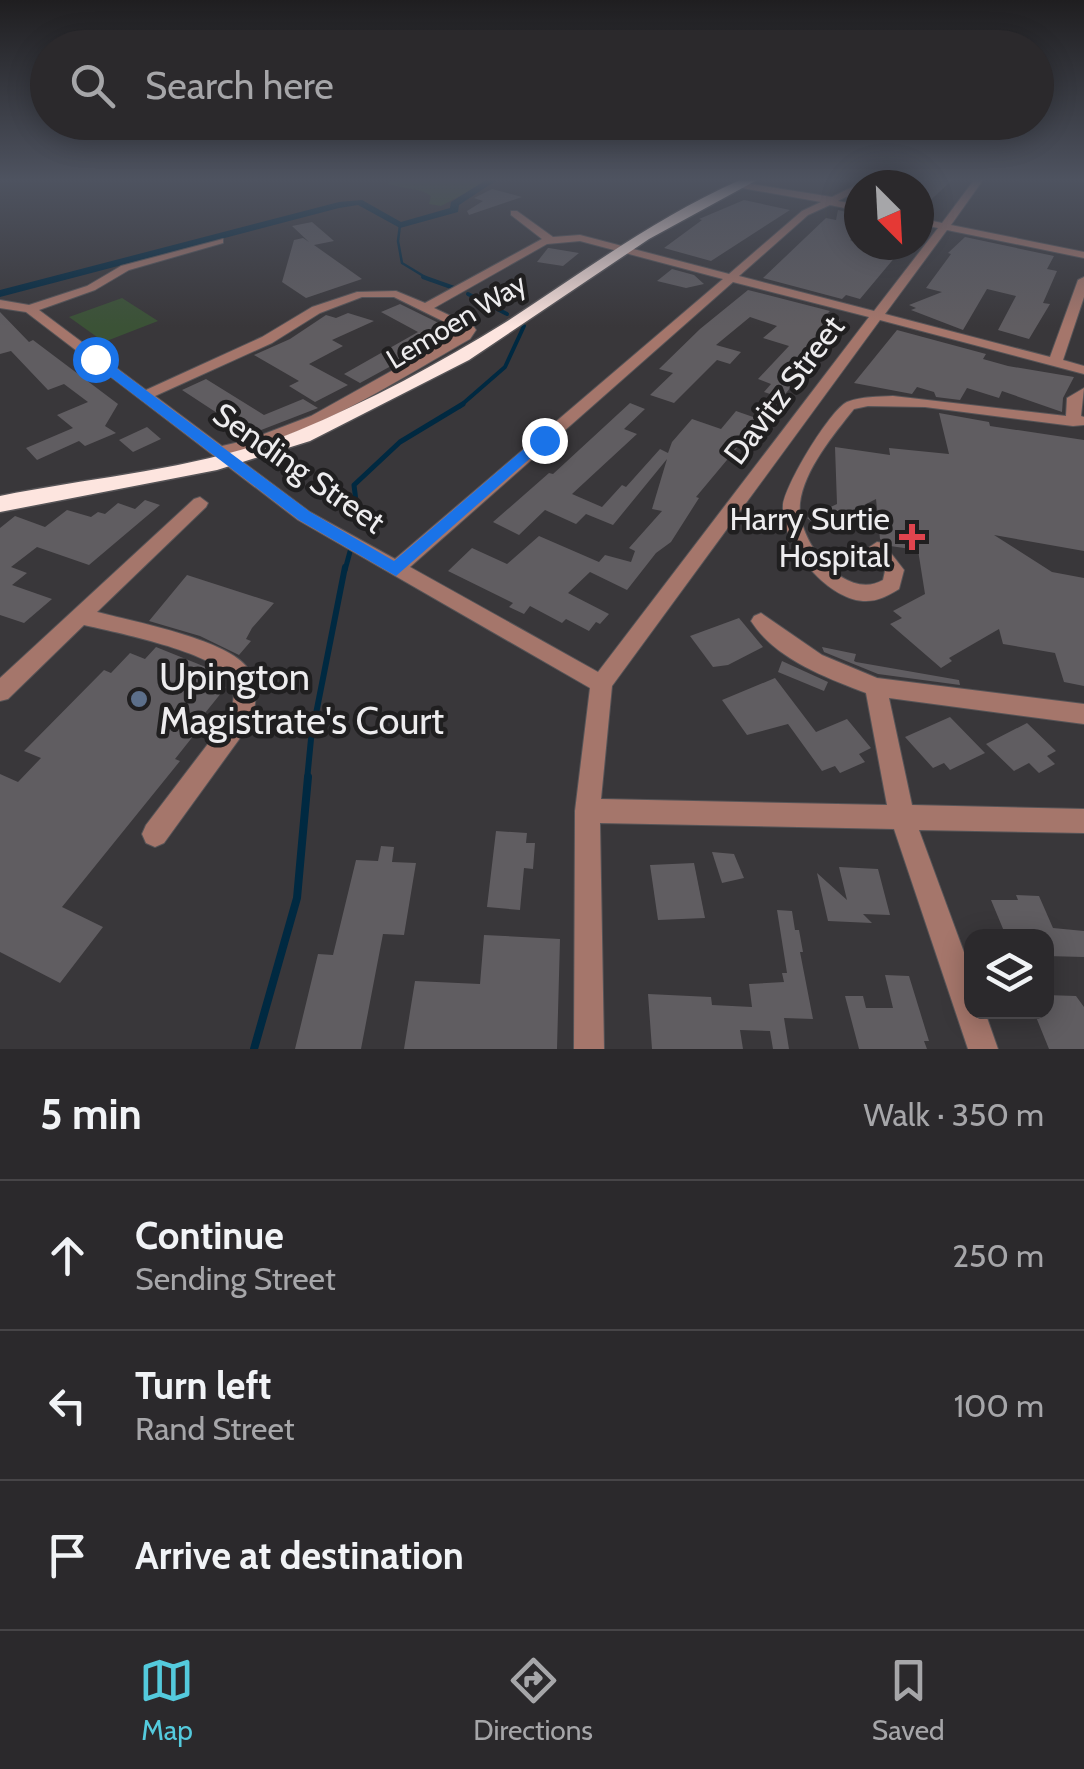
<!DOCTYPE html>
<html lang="en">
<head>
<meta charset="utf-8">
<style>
  body { margin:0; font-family:Cabin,sans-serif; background:#333134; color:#f1f3f6 }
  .controls { position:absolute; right:30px; bottom:30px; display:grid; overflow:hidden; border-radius:20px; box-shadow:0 5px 25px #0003 }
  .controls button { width:90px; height:90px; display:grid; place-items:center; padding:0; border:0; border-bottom:2px solid #474548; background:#2b292c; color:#f1f3f6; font:50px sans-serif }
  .compass { position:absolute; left:844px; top:170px; width:90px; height:90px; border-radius:50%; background:#2b292c; box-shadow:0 5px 25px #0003; rotate:156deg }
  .stop { position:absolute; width:30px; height:30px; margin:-22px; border:8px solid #1a73e8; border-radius:50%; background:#fff }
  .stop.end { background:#1a73e8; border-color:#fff; box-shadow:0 2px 10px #0008 }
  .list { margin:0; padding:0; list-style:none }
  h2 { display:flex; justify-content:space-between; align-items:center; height:130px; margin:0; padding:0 40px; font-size:42px }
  h2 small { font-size:32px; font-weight:400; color:#a6a6a9 }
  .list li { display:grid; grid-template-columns:65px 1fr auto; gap:30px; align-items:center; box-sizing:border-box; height:150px; padding:0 40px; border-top:2px solid #474548 }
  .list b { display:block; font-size:38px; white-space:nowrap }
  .list p { margin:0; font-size:32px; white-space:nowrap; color:#a6a6a9 }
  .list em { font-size:32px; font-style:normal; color:#a6a6a9 }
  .icon { flex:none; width:55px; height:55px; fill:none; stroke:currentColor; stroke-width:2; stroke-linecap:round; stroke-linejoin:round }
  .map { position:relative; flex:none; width:1084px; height:1049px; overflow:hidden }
  .search { position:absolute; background:#2b292c; box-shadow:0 5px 25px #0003; left:30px; right:30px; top:30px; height:110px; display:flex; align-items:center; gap:25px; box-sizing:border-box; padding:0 35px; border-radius:55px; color:#a6a6a9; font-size:38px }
  .sheet { height:580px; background:#2b292c }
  nav { display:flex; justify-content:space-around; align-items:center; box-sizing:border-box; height:140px; border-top:2px solid #474548; background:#2b292c; font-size:28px; color:#a6a6a9 }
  nav a { display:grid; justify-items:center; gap:5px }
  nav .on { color:#54cadd }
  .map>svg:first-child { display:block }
  .green { fill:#3b5236 }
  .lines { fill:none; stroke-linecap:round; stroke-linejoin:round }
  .stream-far4 { stroke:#002941; stroke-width:2.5 }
  .stream-far3 { stroke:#002941; stroke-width:4 }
  .stream-far2 { stroke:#002941; stroke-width:5 }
  .stream-far1 { stroke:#002941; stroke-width:6 }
  .stream { stroke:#002941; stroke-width:8 }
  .canal { fill:#002941; fill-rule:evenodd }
  .building { fill:#605d61 }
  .minor-casing { stroke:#565457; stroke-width:2 }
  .highway-casing { stroke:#565457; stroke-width:3 }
  .minor { fill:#a5766b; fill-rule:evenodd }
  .highway { fill:#fde5df; fill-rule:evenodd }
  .route { fill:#1a73e8 }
  .health-dot { fill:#e0444e; stroke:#201f20; stroke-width:4 }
  .service-dot { fill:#5c6f8a; stroke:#201f20; stroke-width:4 }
  .labels { text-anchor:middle; stroke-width:9; stroke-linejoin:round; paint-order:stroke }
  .far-street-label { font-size:28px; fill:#edecee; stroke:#201f20 }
  .street-label { font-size:32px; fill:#edecee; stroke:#201f20 }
  .poi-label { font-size:32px; fill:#edecee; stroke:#201f20; text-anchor:end }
  .near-poi-label { font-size:38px; fill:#edecee; stroke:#201f20; text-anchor:start }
</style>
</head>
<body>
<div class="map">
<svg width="1084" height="1049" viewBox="0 0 1084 1049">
  <rect width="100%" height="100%" fill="#39373a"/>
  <g class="green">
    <path d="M 397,180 L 490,180 L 441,206 L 429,204 L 431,196 C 420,187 402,190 388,183 Z"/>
    <polygon points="122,298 158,321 104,342 69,317"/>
  </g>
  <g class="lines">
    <polyline class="stream-far4" points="400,225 398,241 402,263 430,280"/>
    <g class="stream-far3">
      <polyline points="423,277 454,288"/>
      <polyline points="468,294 507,314"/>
      <polyline points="459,407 505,367 524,326"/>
    </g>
    <g class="stream-far2">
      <polyline points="359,526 354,485 400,442 463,404"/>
      <polyline points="345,570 351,548"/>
    </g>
    <polyline class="stream-far1" points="307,780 311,739 345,567"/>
    <polyline class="stream" points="254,1049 297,898 308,777"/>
    <polygon class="canal" points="486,180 497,180 459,205 458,212 400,228 358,205 339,208 0,297 0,290 339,202 362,200 401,222 450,208 451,202"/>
  </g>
  <g class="building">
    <polygon points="919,180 952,180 919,211"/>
    <polygon points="492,189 522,197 469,215 467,211 483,201 474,198"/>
    <polygon points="744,200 790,210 711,261 664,248 702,220 699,219"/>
    <polygon points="838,210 859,215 859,231 850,240 859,245 901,250 860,299 846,295 842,299 763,278 826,218 836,220"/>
    <polygon points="312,222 334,241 314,245 362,279 306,298 282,282 294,240 303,238 309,242 292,226"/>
    <polygon points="965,237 1054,256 1047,269 1057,271 1043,303 1050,304 1029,339 998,330 1016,296 987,289 963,330 911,310 916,308 909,305 942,292 926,288 951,254 948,253"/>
    <polygon points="548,248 549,248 579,253 563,266 537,262"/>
    <polygon points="672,269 694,275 704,284 686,288 657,281"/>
    <polygon points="748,290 830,311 827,314 840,319 812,347 821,350 782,398 764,392 771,384 758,379 789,346 763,338 777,326 750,317 716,345 741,352 730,364 717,360 674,403 650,395 673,373 659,369 700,329"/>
    <polygon points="400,304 455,331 360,383 344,374 418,332 381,312"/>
    <polygon points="0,312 29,342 33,340 118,404 105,426 116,433 85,446 79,441 37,460 26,448 73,428 57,415 88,402 64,384 48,390 11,351 0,354"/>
    <polygon points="348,313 374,321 332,340 343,346 309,364 348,385 315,402 289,386 299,381 254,355 290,339 326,315 336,318"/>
    <polygon points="897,330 986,354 983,359 1008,366 1074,377 1063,398 1062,412 1002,391 999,398 967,388 960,400 936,397 934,392 917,387 912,394 854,383"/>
    <polygon points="206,379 264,415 303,399 318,408 243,437 233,431 240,428 182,390"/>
    <polygon points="630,403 645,409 624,429 637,434 572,494 602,507 622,485 626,487 660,449 668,453 672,442 692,419 721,429 736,411 756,418 752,423 757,424 696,497 699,498 671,542 656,553 627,590 590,572 568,593 609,614 600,624 596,622 589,631 566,619 562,623 530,606 524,614 509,607 513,603 448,571 472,548 507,564 539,536 599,562 605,555 631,562 635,551 629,548 662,511 652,509 667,459 613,525 586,514 576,524 545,510 519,535 493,522 549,473 553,474"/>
    <polygon points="939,413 989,422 990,426 1084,440 1084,551 994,535 1052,572 1084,578 1084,686 1064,682 1055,653 1003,644 999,629 949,658 952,661 941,668 890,624 902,618 893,611 925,594 918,550 890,546 880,539 876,499 819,528 807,518 837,504 835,447 890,455 889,448 949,454"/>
    <polygon points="147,427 161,439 133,452 119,440"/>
    <polygon points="145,500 160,505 89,565 37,547 11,567 27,573 12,585 52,599 24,623 0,615 0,528 15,516 45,527 67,510 91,517 98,512 105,514 118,503 135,509"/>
    <polygon points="187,575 274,603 252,628 246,639 251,641 239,655 200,636 149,621"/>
    <polygon points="739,618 763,647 728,665 713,667 690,636"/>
    <polygon points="156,647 218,672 223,677 217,684 226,687 193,728 198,730 175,759 180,761 62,907 103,927 60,983 0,952 0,774 18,782 41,758 24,751 104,670 111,673 130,653 145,659"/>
    <polygon points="822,647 856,654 854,661 856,662 959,680 960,685 878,674 824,652"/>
    <polygon points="782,661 828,682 824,691 778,672"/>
    <polygon points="775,678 816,732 847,719 871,748 859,754 865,762 840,773 835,766 822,771 788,724 747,735 722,700"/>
    <polygon points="950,717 985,753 950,770 944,763 933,768 905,737"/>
    <polygon points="1027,723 1056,751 1047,756 1055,764 1039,773 1029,763 1014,771 986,744"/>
    <polygon points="496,831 527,833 526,843 535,843 533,869 524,868 520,910 487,907"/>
    <polygon points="381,846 394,847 392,862 416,863 404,935 383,934 361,1049 295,1049 318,954 333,955 356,860 378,861"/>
    <polygon points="712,852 734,854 744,878 722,883"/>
    <polygon points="694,863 705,918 658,920 650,865"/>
    <polygon points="839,867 878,869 890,915 863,914 872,923 828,921 817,873 847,900"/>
    <polygon points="1016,895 1039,896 1053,928 1084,931 1084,957 1046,956 1046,936 1006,936 991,900 1018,900"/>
    <polygon points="777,910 792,911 795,930 799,930 803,952 800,952 813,1019 784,1018 789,1049 773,1049 770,1031 740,1030 743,1049 652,1049 648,994 711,997 712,1005 752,1007 749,984 784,982 782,973 787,973"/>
    <polygon points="484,935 560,939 557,1049 404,1049 415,981 480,984"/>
    <polygon points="885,975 909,976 929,1041 924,1041 927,1049 859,1049 845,996 863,996 866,1008 893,1008"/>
    <polygon points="1046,995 1076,996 1084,1007 1084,1049 1049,1049 1034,1012 1046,1012"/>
  </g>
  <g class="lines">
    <g class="minor-casing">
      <g id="minor">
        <path d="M 974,180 L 983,180 L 951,225 L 1084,252 L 1084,258 L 947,230 L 885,314 L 1050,357 L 1078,280 L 1084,277 L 1084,297 L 1063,360 L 1084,366 L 1084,374 L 880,320 L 612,686 L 601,799 L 887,805 L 866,693 C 827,678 775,659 751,621 L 754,616 L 761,613 L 822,655 L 877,678 L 1084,704 L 1084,724 L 889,698 L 912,805 L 1084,809 L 1084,833 L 919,830 L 972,974 L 972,1012 L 985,1012 L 998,1049 L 968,1049 L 894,829 L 600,823 L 604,1049 L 574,1049 L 575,811 L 590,688 L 298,520 L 26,312 L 0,308 L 0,300 L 29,305 L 87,286 L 121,266 L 223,239 L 223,243 L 129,270 L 95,290 L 39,310 L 146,390 L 262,337 L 312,307 L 357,292 L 396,291 L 425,303 L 542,239 L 511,215 L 511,211 L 517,211 L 553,237 L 580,235 L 729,274 L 802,211 L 821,202 L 736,187 L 739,182 L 832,197 L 856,185 L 862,185 L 859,185 L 859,190 L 838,201 L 859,205 L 859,211 L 830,205 L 808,215 L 739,276 L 874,311 L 938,228 L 919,224 L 919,218 L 942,223 ZM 580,241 L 723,279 L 395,559 L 310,512 L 231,453 C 319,432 393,383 470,339 L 476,330 L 474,327 L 434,308 L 547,244 ZM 733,282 L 869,317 L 598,672 L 410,567 ZM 362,297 L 394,297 L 463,331 L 311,416 L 248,440 L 222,446 L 155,396 L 272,343 L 320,313 Z"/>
        <path d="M 1084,388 L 1081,416 L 1084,417 L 1084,425 L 1073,426 L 925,407 L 868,406 L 854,409 C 834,434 804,470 800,503 C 796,541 845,602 883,580 L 885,571 L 868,548 L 877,542 L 883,543 L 904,570 L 899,589 C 887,596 877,602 863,601 C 825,598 781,543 783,506 C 784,486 830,410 847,402 C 862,396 878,397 893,396 L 1066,416 L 1067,398 Z"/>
        <path d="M 200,497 L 208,503 L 206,507 L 97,612 C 132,621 224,639 246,666 C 260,683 257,708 248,727 L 164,843 L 155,847 L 146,843 L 142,834 L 146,825 L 230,715 C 233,704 237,688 230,678 C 213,652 115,632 84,625 L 8,699 L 0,701 L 0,678 L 194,499 Z"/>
      </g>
    </g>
    <g class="highway-casing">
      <path id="highway" d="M 740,180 L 757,180 L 649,239 L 469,360 L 310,441 L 217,470 L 0,512 L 0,496 C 98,476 203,469 297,431 C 369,401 440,363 506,322 C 583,272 655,218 740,180 Z"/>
    </g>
    <use href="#minor" class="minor"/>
    <use href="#highway" class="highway"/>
  </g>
  <linearGradient id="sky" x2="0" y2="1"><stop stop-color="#1f1e20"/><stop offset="0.55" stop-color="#4e5360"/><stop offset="1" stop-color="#4e5360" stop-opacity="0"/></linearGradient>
  <rect width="1084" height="327" fill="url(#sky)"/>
  <polygon class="route" points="91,356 100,356 310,512 394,561 538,437 551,440 396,576 299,520 91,362"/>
  <path class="health-dot" d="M907 522h10v10h10v10h-10v10h-10v-10h-10v-10h10z"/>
  <circle class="service-dot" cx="139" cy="699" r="10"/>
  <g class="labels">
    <g class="far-street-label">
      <text transform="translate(456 321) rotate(-31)" y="10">Lemoen Way</text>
    </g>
    <g class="street-label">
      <text transform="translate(784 390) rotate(-53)" y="11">Davitz Street</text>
      <text transform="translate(299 468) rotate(35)" y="11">Sending Street</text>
    </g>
    <g class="poi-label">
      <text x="890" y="530">Harry Surtie<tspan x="890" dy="37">Hospital</tspan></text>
    </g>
    <g class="near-poi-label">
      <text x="159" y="690">Upington<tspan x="159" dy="44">Magistrate's Court</tspan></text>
    </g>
  </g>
</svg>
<div class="controls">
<button><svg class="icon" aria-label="layers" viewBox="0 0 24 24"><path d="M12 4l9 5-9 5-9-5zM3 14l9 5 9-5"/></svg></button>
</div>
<svg class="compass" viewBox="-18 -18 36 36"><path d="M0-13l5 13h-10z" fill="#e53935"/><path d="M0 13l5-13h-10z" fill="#a6a6a9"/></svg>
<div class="stop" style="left:95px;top:359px"></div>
<div class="stop end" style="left:544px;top:440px"></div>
<div class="search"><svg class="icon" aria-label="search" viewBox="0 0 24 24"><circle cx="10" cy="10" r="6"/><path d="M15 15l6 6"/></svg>Search here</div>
</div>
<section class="sheet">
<h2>5 min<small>Walk · 350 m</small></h2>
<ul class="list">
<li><svg class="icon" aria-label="ahead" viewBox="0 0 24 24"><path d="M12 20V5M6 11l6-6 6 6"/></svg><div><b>Continue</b><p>Sending Street</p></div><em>250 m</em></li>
<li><svg class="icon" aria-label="left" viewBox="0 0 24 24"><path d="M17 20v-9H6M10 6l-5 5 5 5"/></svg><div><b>Turn left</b><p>Rand Street</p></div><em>100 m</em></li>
<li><svg class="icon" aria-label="arrive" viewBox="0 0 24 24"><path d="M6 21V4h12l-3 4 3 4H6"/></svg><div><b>Arrive at destination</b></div></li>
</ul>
</section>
<nav>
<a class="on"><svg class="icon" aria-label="map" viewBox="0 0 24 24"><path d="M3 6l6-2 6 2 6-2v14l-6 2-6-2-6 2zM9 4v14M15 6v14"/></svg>Map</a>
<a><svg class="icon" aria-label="directions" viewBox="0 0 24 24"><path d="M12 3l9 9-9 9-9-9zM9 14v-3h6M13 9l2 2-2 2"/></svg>Directions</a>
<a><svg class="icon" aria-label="saved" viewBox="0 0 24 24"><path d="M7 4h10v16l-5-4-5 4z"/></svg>Saved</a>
</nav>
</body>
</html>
